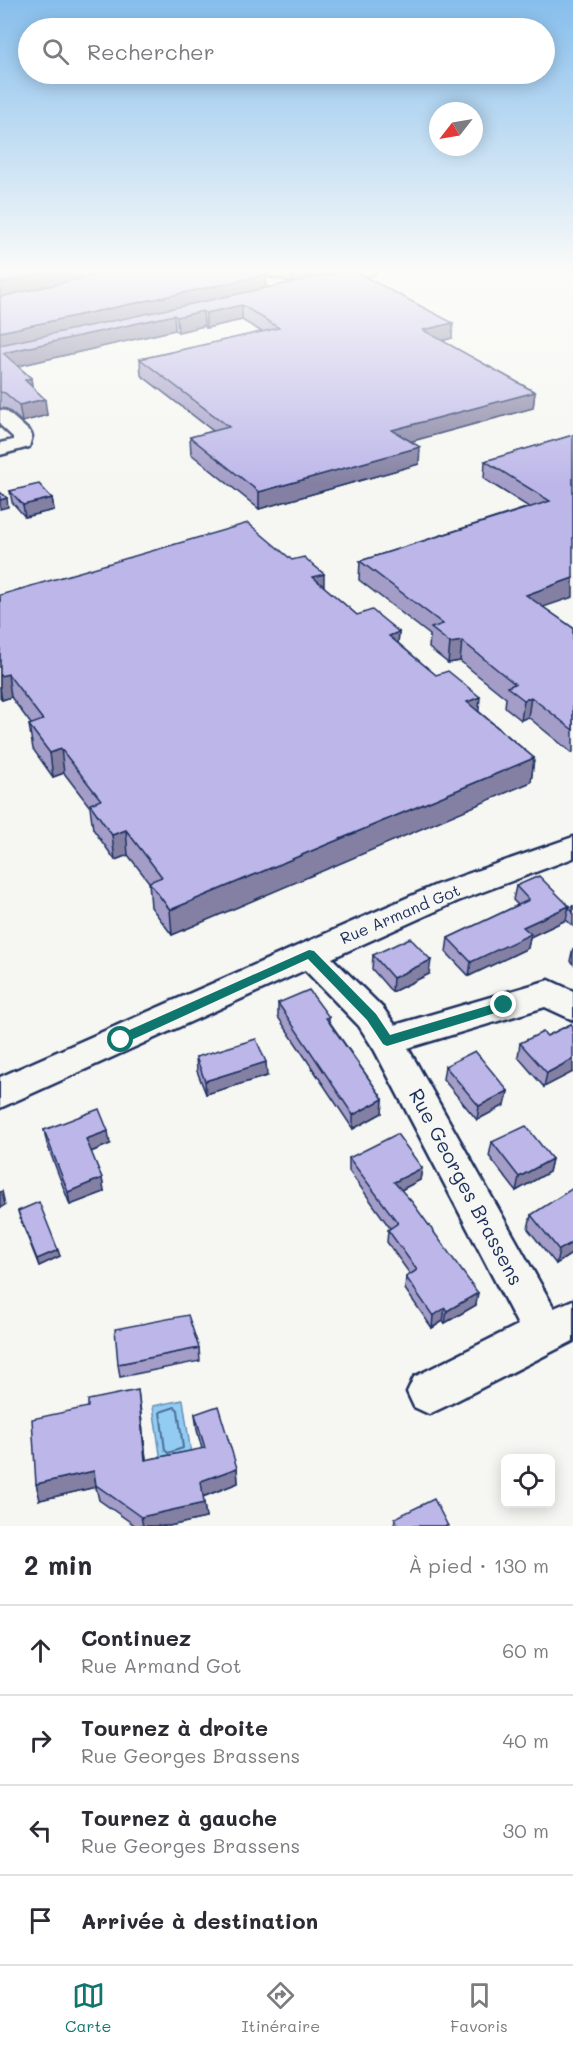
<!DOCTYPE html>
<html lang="fr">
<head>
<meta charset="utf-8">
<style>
  body { margin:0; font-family:Mali,sans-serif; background:#f7f7f7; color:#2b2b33 }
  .controls { position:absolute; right:18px; bottom:18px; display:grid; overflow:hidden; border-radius:9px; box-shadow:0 3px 15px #0003 }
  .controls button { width:54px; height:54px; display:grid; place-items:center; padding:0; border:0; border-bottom:2px solid #e1e1e2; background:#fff; color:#2b2b33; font:30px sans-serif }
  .compass { position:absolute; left:429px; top:102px; width:54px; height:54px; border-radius:50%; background:#fff; box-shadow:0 3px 15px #0003; rotate:239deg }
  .stop { position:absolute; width:18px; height:18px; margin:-14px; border:4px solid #0f766e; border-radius:50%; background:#fff }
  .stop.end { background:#0f766e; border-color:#fff; box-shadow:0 2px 6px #0008 }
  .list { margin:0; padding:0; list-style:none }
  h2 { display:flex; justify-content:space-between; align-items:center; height:78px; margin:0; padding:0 24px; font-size:26px }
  h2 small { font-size:20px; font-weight:400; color:#7c7c81 }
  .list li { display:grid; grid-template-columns:39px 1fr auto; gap:18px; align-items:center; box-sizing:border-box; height:90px; padding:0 24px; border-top:2px solid #e1e1e2 }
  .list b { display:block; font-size:22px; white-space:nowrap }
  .list p { margin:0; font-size:20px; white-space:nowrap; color:#7c7c81 }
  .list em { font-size:20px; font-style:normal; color:#7c7c81 }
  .icon { flex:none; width:33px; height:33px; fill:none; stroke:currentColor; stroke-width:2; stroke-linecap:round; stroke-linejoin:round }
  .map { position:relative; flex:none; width:573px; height:1526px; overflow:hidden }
  .search { position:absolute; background:#fff; box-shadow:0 3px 15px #0003; left:18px; right:18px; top:18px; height:66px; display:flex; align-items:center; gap:15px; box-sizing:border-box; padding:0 21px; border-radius:33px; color:#7c7c81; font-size:22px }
  .sheet { height:438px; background:#fff }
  nav { display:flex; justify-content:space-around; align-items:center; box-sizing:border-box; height:84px; border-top:2px solid #e1e1e2; background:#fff; font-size:16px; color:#7c7c81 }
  nav a { display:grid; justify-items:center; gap:3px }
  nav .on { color:#0f766e }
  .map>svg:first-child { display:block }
  .water { fill:#93ccf2; stroke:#638db7; stroke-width:1.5 }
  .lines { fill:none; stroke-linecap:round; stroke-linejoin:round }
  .shore { stroke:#4b6e99; stroke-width:2 }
  .minor-casing { stroke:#1b2f5e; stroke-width:5 }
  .minor { fill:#f6f6f2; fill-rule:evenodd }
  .wall { fill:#a39dc8; stroke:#1b2f5e; stroke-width:1.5; fill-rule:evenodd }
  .shaded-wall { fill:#8480a3; stroke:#1b2f5e; stroke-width:1.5 }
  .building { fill:#bdb7e9; stroke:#1b2f5e; stroke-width:1.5 }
  .route { fill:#0f766e }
  .labels { text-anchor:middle; stroke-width:4.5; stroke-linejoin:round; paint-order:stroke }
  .street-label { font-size:16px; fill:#1b2f5e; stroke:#f6f6f2 }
  .near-street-label { font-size:20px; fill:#1b2f5e; stroke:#f6f6f2 }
</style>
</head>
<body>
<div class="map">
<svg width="573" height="1526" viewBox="0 0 573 1526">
  <rect width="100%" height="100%" fill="#f6f6f2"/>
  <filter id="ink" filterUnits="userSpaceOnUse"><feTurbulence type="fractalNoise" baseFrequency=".0167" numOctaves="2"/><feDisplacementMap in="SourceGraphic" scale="12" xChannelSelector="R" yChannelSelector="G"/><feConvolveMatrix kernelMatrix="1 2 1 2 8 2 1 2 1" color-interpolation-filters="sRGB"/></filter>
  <g filter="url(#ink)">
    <polygon class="water" points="183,1400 191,1454 161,1461 153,1406"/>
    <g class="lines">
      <polygon class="shore" points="175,1407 178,1410 183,1448 168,1453 165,1450 160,1412"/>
      <g class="minor-casing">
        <g id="minor">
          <polygon points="191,270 223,270 298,284 305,288 298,292 198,274"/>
          <polygon points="352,270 376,270 374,273 326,286 319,282 321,279"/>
          <polygon points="0,410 6,411 30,432 32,436 29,447 0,455 0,443 13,440 13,437 0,425"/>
          <polygon points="573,837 573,858 458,901 332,958 383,1008 395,1025 549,980 573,991 573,1020 545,1007 408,1048 554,1308 573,1300 573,1341 444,1407 429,1414 414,1407 407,1392 414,1377 518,1325 375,1051 359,1026 305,970 0,1108 0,1077 436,885"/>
        </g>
      </g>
      <use href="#minor" class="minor"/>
    </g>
    <g class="wall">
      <path d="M 0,270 L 340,270 L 337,272 L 321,276 L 452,338 L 442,341 L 535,392 L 533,408 L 411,441 L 419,464 L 259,509 L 191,454 L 190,437 L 213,431 L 141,375 L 140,359 L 262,332 L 242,320 L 206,328 L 204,326 L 178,332 L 175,330 L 18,366 L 31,378 L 32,387 L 47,415 L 22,422 L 7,409 L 0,408 ZM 266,276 L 285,280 L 291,283 L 266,288 Z"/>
      <polygon points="573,435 543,607 573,628 573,752 572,753 528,717 521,720 505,707 506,698 460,661 448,663 429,648 430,635 359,580 360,561 529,507 484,479 485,461"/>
      <polygon points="10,491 52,498 54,510 25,517 12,502"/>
      <polygon points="324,587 357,615 399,632 398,643 534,758 531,782 172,935 151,907 149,882 128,855 115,860 93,829 90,807 64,773 53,777 33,749 29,725 31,724 11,697 2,700 0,697 0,595"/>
      <polygon points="516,886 569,906 569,908 573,906 573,926 566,920 530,937 528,948 469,976 446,952 448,938 518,905 513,900"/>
      <polygon points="573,948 573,964 570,961"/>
      <polygon points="373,955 429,974 392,992 372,969"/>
      <polygon points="278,1003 329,1017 329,1021 383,1099 382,1113 353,1129 278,1017"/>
      <polygon points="571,1024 544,1087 518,1057 520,1043 547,1036"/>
      <polygon points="196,1057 267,1076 206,1094 197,1071"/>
      <polygon points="445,1066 508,1091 505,1105 477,1120 443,1079"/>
      <polygon points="44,1130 110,1144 91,1152 102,1178 104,1192 70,1205 47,1144"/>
      <polygon points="492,1142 552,1159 549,1172 516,1191 489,1156"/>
      <polygon points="349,1158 422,1168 420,1180 401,1190 476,1305 445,1323 443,1321 432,1328 405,1289 406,1277 410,1274 387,1242 388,1230 390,1228 349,1171"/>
      <polygon points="18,1211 60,1256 39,1266 20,1218"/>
      <polygon points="531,1215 573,1253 556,1264 528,1229"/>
      <polygon points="199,1348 200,1361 120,1377 118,1364"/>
      <polygon points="140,1406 146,1460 202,1449 197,1430 195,1414 237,1468 238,1483 203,1497 206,1518 169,1526 136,1526 99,1500 96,1487 40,1500"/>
      <polygon points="395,1518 448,1526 394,1526"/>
    </g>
    <g class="shaded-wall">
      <polygon points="58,270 123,270 0,298 0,283"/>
      <polygon points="292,270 340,270 337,272 292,284"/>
      <polygon points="266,275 266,289 0,348 0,332"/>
      <polygon points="242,305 242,320 206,328 206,313"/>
      <polygon points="203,311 204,326 178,332 177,317"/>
      <polygon points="174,315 175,330 5,369 3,353"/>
      <polygon points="453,323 452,338 422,346 423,330"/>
      <polygon points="31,378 33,394 25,380"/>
      <polygon points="535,392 533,408 391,447 392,430"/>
      <polygon points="45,399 47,415 22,422 19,405"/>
      <polygon points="420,447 419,464 259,509 259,492"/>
      <polygon points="7,498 8,507 0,509 0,500"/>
      <polygon points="52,498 54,510 25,517 23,505"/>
      <polygon points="324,574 324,596 313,577"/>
      <polygon points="573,578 573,597 523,614 526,595"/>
      <polygon points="399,632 397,655 389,636"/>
      <polygon points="462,641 460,661 448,663 450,643"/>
      <polygon points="8,674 11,697 2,700 0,687 0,676"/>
      <polygon points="480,697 478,721 467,702"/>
      <polygon points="531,697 528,717 521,720 524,700"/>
      <polygon points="61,749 64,773 53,777 50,753"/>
      <polygon points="534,758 531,782 172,935 170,910"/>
      <polygon points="126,830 128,855 115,860 112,835"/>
      <polygon points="569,906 566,920 530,937 528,948 469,976 471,962 523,927"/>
      <polygon points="431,960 429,974 392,992 393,978"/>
      <polygon points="573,1059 573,1072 544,1087 547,1073"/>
      <polygon points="266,1062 267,1076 206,1094 205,1081"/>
      <polygon points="508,1091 505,1105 477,1120 479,1106"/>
      <polygon points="383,1099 382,1113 353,1129 353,1115"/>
      <polygon points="108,1131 110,1144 88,1153 86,1139"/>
      <polygon points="552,1159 549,1172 516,1191 519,1177"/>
      <polygon points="422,1168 420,1180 393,1194 394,1182"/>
      <polygon points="102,1178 104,1192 70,1205 68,1192"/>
      <polygon points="2,1191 5,1205 0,1208 0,1192"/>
      <polygon points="573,1242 573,1253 556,1264 559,1250"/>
      <polygon points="58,1250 60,1256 39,1266 37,1259"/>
      <polygon points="478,1293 476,1305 445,1323 447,1311"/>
      <polygon points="445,1308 443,1321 432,1328 433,1316"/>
      <polygon points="138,1390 140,1406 148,1476 145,1460"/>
      <polygon points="237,1468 238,1483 202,1497 201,1481"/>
      <polygon points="94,1471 96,1487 40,1500 36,1484"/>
      <polygon points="204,1503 206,1518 169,1526 143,1526 141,1517"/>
    </g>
    <g class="building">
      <polygon points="0,270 58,270 0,283"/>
      <polygon points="118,270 240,270 266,275 0,332 0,297"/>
      <polygon points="350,270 352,270 453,323 423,330 535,392 392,430 420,447 259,492 190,437 229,427 140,359 279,328 242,305 206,313 203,311 177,317 174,315 3,353 31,378 25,380 45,399 19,405 5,393 0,392 0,345"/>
      <polygon points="573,435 573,578 526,595 573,628 573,730 531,697 524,700 507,687 515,684 462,641 450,643 431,628 443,624 360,561 550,501 485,461"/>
      <polygon points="39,484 52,498 23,505 10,491"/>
      <polygon points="0,492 7,498 0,500"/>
      <polygon points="248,523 292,560 304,557 324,574 313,577 357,615 372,610 399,632 389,636 436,675 448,671 480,697 467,702 534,758 170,910 149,882 162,877 126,830 112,835 90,804 101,800 61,749 50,753 29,725 43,720 8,674 0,676 0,595"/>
      <polygon points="539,876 569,906 523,927 531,934 471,962 448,938 529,900 516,886"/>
      <polygon points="573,906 573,912 569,908"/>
      <polygon points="410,938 431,960 393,978 373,955"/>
      <polygon points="309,990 329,1017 326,1018 383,1099 353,1115 278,1003"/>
      <polygon points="571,1024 573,1026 573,1059 547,1073 520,1043 543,1032 547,1036"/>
      <polygon points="256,1039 266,1062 205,1081 196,1057"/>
      <polygon points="475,1051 508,1091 479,1106 445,1066"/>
      <polygon points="99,1109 108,1131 86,1139 102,1178 68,1192 44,1130"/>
      <polygon points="526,1126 552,1159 519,1177 492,1142"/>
      <polygon points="397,1134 422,1168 394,1182 412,1202 478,1293 447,1311 445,1308 433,1316 406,1277 417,1270 388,1230 398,1223 349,1158"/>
      <polygon points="573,1188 573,1242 559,1250 531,1215"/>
      <polygon points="39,1202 58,1250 37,1259 18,1211"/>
      <polygon points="188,1315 199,1348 118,1364 115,1329"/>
      <polygon points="138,1390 145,1460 205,1448 195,1414 218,1406 237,1468 201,1481 204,1503 141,1517 96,1485 94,1471 36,1484 32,1419 88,1407 88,1400"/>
      <polygon points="434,1499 448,1526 399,1526 395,1518"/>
    </g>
  </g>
  <linearGradient id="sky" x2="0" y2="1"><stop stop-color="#86beec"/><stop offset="0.56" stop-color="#fbfbf9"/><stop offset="1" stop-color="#fbfbf9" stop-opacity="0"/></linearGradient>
  <rect width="573" height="484" fill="url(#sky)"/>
  <polygon class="route" points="309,950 314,951 376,1014 390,1035 504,1001 510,1005 508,1009 387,1046 383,1044 367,1020 308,959 125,1043 121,1045 115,1040 116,1036"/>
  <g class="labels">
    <g class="street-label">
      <text transform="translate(400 914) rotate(-23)" y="6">Rue Armand Got</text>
    </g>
    <g class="near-street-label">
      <text transform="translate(466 1187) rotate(62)" y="7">Rue Georges Brassens</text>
    </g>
  </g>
</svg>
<div class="controls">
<button><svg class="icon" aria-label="locate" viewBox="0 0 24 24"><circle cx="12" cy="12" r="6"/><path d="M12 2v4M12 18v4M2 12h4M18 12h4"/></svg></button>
</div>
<svg class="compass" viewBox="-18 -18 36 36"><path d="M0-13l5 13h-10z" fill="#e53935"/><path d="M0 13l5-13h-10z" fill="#7c7c81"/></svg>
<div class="stop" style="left:121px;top:1040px"></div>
<div class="stop end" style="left:504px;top:1005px"></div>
<div class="search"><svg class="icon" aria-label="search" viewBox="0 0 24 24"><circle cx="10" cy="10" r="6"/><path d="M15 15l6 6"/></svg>Rechercher</div>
</div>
<section class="sheet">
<h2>2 min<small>À pied · 130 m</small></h2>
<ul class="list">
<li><svg class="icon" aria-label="ahead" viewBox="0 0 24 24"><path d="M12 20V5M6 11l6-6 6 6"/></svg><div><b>Continuez</b><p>Rue Armand Got</p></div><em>60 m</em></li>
<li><svg class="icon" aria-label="right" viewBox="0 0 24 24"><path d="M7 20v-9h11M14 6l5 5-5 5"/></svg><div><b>Tournez à droite</b><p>Rue Georges Brassens</p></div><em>40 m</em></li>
<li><svg class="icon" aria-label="left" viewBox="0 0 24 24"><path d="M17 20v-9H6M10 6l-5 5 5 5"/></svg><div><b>Tournez à gauche</b><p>Rue Georges Brassens</p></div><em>30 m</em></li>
<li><svg class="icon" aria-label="arrive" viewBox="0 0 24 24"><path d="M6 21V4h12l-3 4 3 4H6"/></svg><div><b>Arrivée à destination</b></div></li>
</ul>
</section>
<nav>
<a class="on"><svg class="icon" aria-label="map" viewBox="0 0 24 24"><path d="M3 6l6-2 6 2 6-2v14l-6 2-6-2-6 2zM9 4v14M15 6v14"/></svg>Carte</a>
<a><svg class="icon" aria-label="directions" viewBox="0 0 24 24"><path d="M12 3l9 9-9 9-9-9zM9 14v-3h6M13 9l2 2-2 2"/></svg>Itinéraire</a>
<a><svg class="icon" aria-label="saved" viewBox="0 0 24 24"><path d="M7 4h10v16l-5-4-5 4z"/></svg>Favoris</a>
</nav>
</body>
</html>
